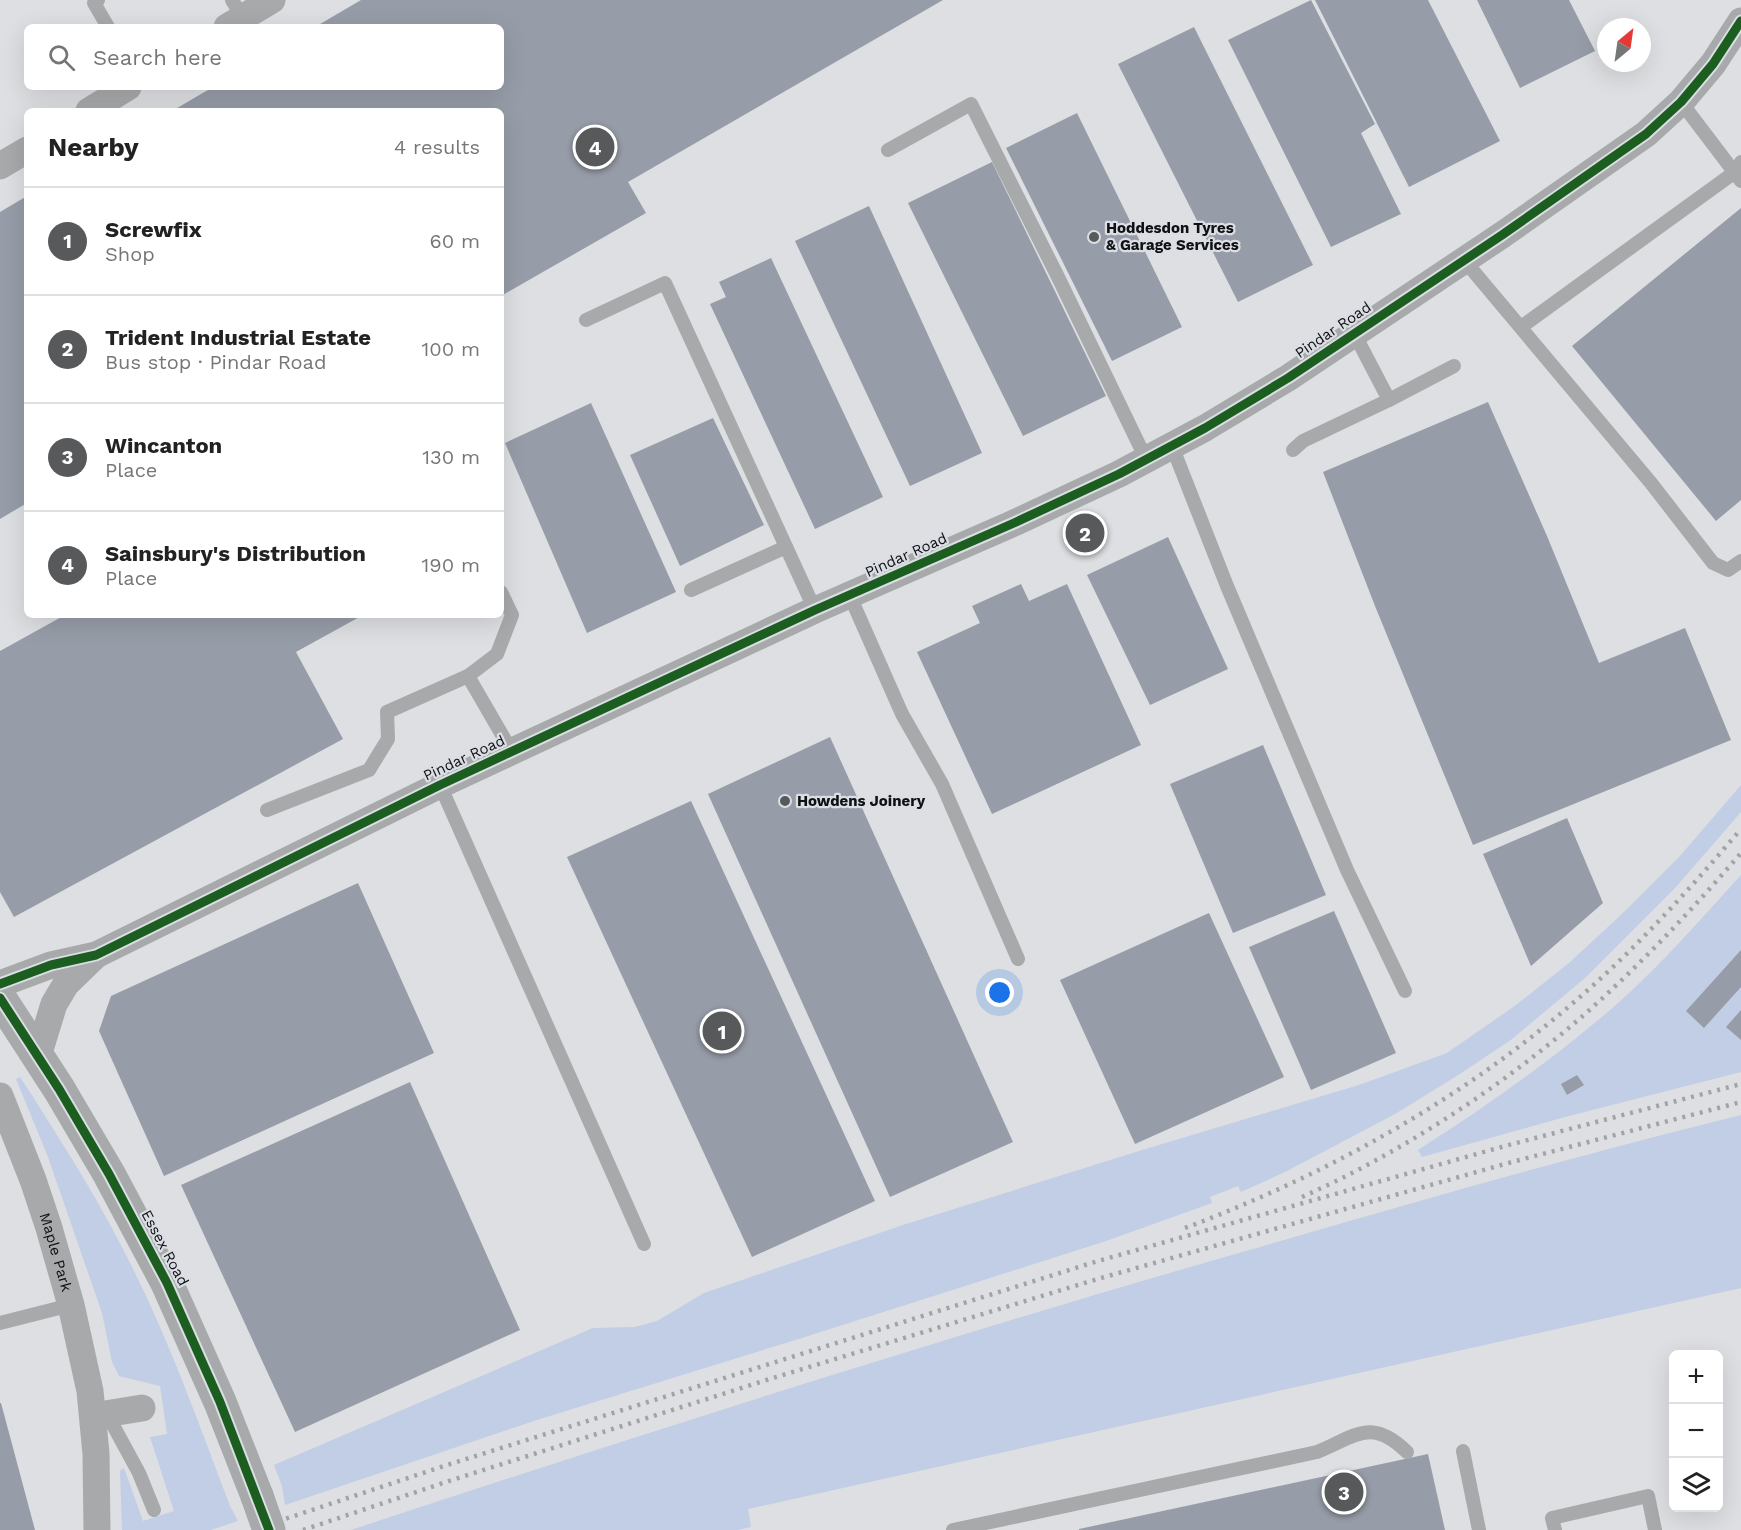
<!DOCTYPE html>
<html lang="en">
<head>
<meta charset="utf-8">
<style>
  body { margin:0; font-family:"Work Sans",sans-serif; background:#f6f6f6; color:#222 }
  .controls { position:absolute; right:18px; bottom:18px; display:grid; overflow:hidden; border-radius:9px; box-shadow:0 6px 24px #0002 }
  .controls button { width:54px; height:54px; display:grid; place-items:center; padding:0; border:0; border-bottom:2px solid #e0e0e0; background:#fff; color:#222; font:30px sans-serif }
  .compass { position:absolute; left:1597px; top:18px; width:54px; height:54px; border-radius:50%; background:#fff; box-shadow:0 6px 24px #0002; rotate:29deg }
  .you { position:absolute; left:1000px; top:993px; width:21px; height:21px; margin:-15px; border:4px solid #fff; border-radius:50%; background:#1a73e8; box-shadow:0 0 0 9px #1a73e833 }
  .badge { display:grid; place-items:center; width:39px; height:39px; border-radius:50%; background:#58595b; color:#fff; font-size:20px; font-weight:700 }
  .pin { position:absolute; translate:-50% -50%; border:3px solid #fff; box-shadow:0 2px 6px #0006 }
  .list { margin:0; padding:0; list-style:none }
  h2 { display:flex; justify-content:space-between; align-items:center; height:78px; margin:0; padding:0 24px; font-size:26px }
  h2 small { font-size:20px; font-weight:400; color:#767676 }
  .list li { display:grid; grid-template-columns:39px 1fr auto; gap:18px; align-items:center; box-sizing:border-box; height:108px; padding:0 24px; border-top:2px solid #e0e0e0 }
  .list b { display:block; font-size:22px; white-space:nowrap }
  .list p { margin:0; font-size:20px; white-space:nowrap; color:#767676 }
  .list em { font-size:20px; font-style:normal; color:#767676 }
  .icon { flex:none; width:33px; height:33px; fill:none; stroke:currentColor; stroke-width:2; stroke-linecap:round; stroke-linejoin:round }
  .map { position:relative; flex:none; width:1741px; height:1530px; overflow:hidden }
  .search { position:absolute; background:#fff; box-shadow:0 6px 24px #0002; left:24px; top:24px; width:480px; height:66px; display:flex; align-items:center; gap:15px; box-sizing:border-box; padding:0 21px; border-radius:9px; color:#767676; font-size:22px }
  .panel { position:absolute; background:#fff; box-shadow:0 6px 24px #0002; left:24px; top:108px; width:480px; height:510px; border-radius:9px }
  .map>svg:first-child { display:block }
  .green { fill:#c1cee5 }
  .building { fill:#979da8 }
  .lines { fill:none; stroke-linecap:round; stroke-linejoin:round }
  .service { stroke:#a7a9aa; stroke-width:14 }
  .minor { stroke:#a7a9aa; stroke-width:27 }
  .tertiary { stroke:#a7a9aa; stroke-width:33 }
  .rail { stroke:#a2a3a4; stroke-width:4.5; stroke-dasharray:3 6; stroke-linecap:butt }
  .tertiary-bridge { stroke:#a7a9aa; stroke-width:33 }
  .cycleway-casing { stroke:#dbdee4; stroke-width:13 }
  .cycleway { stroke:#1b5e20; stroke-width:9 }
  .poi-dot { fill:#58595b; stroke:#dbdee4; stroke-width:2 }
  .labels { text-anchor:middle; stroke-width:4.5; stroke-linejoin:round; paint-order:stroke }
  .poi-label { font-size:15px; font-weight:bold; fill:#101113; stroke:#dbdee4; text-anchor:start }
  .street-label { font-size:15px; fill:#101113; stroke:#dbdee4 }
</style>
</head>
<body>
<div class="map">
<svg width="1741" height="1530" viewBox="0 0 1741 1530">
  <rect width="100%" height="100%" fill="#dddfe2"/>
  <g class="green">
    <polygon points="1741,785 1741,812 1676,887 1585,978 1512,1039 1463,1072 1395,1114 1285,1172 1241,1192 1238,1186 1210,1197 1212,1203 1106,1241 805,1337 540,1419 285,1505 282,1486 274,1465 593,1328 635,1327 657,1321 704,1293 903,1225 1139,1151 1362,1084 1447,1053 1516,1005 1569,963 1624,912 1680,856"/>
    <path d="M 1741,875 L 1741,1072 L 1565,1117 L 1422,1157 L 1418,1150 C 1487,1106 1555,1058 1617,1004 C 1662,964 1701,919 1741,875 Z"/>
    <path d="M 20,1077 C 61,1140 102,1205 135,1273 C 172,1348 200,1427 230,1506 L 238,1521 L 211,1530 L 122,1530 L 120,1471 L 124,1468 L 143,1521 L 174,1511 L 150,1437 L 167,1434 L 160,1386 L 119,1376 L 112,1362 L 102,1313 L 48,1157 L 16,1079 Z"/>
    <path d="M 1741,1115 L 1741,1288 L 748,1509 L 751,1527 L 738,1530 L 351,1530 C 660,1428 971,1329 1284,1240 C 1436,1196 1587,1153 1741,1115 Z"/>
  </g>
  <g class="building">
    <polygon points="361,0 943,0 628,182 646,213 501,296 501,111 172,111 213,87 501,87 501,27 315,27"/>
    <polygon points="1311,0 1375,124 1361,133 1401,214 1331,247 1228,40"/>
    <polygon points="1315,0 1428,0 1500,141 1409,187"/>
    <polygon points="1477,0 1569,0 1595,51 1520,88"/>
    <polygon points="1194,27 1313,265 1238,302 1118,64"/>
    <polygon points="1077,113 1182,327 1112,361 1006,148"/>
    <polygon points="992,162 1106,396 1023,436 908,203"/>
    <polygon points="27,196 27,503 0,519 0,212"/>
    <polygon points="869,206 982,453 910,486 795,241"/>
    <polygon points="1741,208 1741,500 1716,521 1572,346"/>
    <polygon points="771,258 883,497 815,529 710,304 726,297 719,282"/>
    <polygon points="1488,402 1547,536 1599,663 1685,628 1731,740 1473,845 1375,606 1323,472"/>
    <polygon points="591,403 676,592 587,633 505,443"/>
    <polygon points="713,418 764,525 680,566 630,455"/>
    <polygon points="1168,537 1228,669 1150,705 1087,575"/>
    <polygon points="1021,584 1029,601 1067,584 1141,745 992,814 917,652 980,623 972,606"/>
    <polygon points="65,615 363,615 296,652 343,739 14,917 0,892 0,651"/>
    <polygon points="830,737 1013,1142 890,1197 708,794"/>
    <polygon points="1263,745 1326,895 1233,933 1170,784"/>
    <polygon points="691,801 875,1201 752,1257 567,857"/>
    <polygon points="1567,818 1603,903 1531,966 1483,854"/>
    <polygon points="358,883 434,1053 164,1176 99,1031 111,996"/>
    <polygon points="1334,911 1396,1053 1311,1090 1249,947"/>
    <polygon points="1209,913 1284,1077 1135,1144 1060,980"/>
    <polygon points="1741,950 1741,987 1704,1028 1686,1011"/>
    <polygon points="1741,1010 1741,1040 1726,1027"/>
    <polygon points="1577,1075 1584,1085 1567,1095 1561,1084"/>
    <polygon points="410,1082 520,1330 295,1432 181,1185"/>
    <polygon points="0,1403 1,1403 35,1530 0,1530"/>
    <polygon points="1428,1454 1445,1530 1079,1530 1079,1529"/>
  </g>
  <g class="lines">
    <g class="service">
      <polyline points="98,0 94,3 108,27"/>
      <polyline points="232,0 243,18"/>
      <polyline points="1681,102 1741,181"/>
      <polyline points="888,150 971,104 1058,277 1146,459"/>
      <polyline points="1464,260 1651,483 1713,563 1728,570 1741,561"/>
      <polyline points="586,320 665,283 815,610"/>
      <polyline points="1521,327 1735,172 1741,162"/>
      <polyline points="1389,400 1454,366"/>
      <polyline points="1172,446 1227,586 1347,870 1405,991"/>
      <polyline points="1293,450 1303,441 1389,400 1354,333"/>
      <polyline points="691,590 786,547"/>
      <polyline points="501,592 512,615 497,654 468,676 512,752"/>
      <polyline points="850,596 902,714 942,784 1018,959"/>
      <polyline points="440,785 644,1244"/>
      <polyline points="267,810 369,770 388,739 387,712 468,676"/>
      <polyline points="0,1323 71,1305"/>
      <polyline points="107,1414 139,1473 154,1510"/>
      <polyline points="1463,1451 1479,1530"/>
      <path d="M 953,1530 L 1317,1452 C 1356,1436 1371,1417 1407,1452"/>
      <polyline points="1555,1530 1552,1518 1648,1496 1655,1530"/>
    </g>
    <g class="minor">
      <polyline points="227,27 272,0"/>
      <polyline points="89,111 128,87"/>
      <polyline points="0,166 27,150"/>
      <polyline points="0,984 51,965 96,955 440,785 815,610 1014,523 1119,474 1205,428 1288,378 1502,235 1646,134 1681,102 1713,64 1741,21"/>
      <polyline points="38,1056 54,1004 66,984 96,955"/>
      <path id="s1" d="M 0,1096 L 33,1180 L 49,1228 L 71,1305 L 90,1391 L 96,1454 L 97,1530"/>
      <polyline points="93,1416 142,1408"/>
    </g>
    <polyline class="tertiary" points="0,998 59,1089 109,1174 167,1283 220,1402 257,1496"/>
    <g class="rail">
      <path d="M 1302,1197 C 1401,1153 1503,1086 1585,1014 C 1641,964 1692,910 1741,853"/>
      <path d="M 1185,1228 C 1326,1175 1459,1101 1573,1003 C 1634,951 1689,890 1741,829"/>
      <polyline points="252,1530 447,1465 1098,1261 1505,1146 1741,1084"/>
      <polyline points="303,1530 452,1480 773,1378 1101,1278 1512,1162 1741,1102"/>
    </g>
    <polyline class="tertiary-bridge" points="257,1496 269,1530"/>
    <g class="cycleway-casing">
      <g id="cycleway">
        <polyline points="0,984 51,965 96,955 440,785 815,610 1014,523 1119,474 1205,428 1288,378 1502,235 1646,134 1681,102 1713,64 1741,21"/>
        <polyline points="0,998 59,1089 109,1174 167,1283 220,1402 269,1530"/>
      </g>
    </g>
    <use href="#cycleway" class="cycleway"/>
  </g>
  <g class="poi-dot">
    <circle cx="1094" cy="237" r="6"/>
    <circle cx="785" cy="801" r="6"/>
  </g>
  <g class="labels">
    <g class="poi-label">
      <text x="1106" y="233">Hoddesdon Tyres<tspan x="1106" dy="17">&amp; Garage Services</tspan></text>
      <text x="797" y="806">Howdens Joinery</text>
    </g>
    <g class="street-label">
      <text transform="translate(1333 330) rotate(-34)" y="5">Pindar Road</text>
      <text transform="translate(906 555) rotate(-24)" y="5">Pindar Road</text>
      <text transform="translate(464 758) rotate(-25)" y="5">Pindar Road</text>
      <text transform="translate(165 1248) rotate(62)" y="5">Essex Road</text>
      <text dy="5" stroke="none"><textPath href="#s1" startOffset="166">Maple Park</textPath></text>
    </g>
  </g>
</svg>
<div class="controls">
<button>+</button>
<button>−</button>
<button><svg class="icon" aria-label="layers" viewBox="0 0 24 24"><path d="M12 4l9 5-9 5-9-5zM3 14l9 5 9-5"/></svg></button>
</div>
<svg class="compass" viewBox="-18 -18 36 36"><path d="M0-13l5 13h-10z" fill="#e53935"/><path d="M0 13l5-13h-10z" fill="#767676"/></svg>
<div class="you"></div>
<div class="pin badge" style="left:722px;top:1031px">1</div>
<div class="pin badge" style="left:1085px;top:533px">2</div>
<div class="pin badge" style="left:1344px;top:1492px">3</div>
<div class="pin badge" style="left:595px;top:147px">4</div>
<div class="search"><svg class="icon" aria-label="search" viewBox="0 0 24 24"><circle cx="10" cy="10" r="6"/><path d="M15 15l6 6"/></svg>Search here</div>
<section class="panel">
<h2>Nearby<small>4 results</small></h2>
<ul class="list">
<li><span class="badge">1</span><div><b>Screwfix</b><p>Shop</p></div><em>60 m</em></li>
<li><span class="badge">2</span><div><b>Trident Industrial Estate</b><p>Bus stop · Pindar Road</p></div><em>100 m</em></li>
<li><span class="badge">3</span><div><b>Wincanton</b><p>Place</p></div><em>130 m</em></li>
<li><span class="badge">4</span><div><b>Sainsbury's Distribution</b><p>Place</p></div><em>190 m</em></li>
</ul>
</section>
</div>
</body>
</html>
